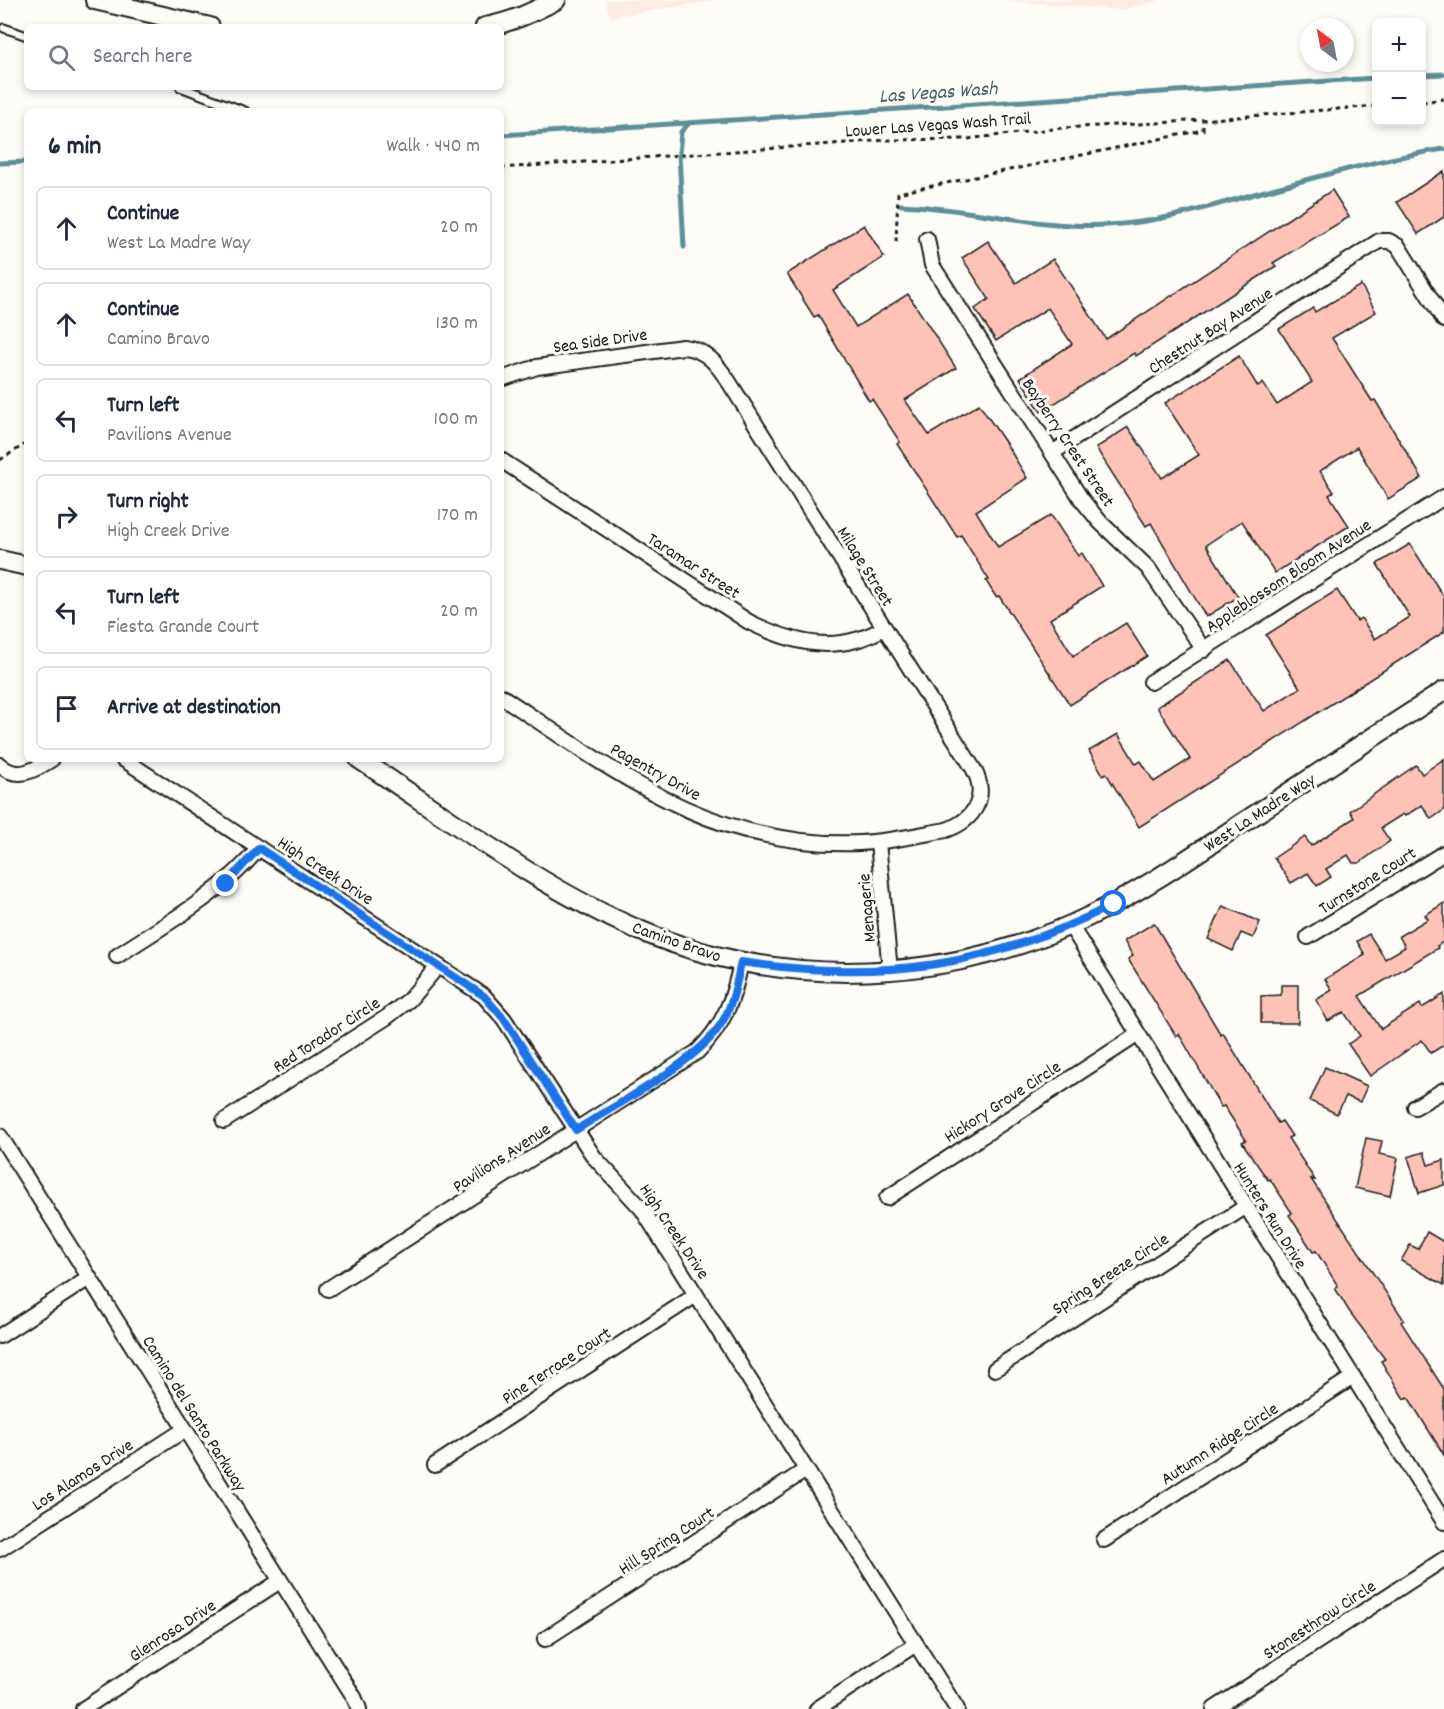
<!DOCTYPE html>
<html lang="en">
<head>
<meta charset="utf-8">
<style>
  body { margin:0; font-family:Dekko,sans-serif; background:#f2f2f3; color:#1f2937 }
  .controls { position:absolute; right:18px; top:18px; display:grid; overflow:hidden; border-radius:9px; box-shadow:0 3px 9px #0003 }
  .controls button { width:54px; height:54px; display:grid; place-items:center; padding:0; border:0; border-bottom:2px solid #e0e1e3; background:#fff; color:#1f2937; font:30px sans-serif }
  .compass { position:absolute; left:1300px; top:18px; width:54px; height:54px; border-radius:50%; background:#fff; box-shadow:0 3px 9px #0003; rotate:328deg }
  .stop { position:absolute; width:18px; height:18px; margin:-14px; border:4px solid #1a73e8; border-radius:50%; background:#fff }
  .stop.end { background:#1a73e8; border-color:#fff; box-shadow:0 2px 6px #0008 }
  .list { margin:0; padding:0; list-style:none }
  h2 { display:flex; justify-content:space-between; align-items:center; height:78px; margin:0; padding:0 24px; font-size:26px }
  h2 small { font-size:20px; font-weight:400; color:#747a83 }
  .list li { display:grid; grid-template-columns:39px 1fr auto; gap:18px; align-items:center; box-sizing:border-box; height:84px; margin:0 12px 12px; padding:0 12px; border:2px solid #e0e1e3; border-radius:9px }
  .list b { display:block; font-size:22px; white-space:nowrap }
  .list p { margin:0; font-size:20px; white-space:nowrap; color:#747a83 }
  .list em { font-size:20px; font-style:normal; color:#747a83 }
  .icon { flex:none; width:33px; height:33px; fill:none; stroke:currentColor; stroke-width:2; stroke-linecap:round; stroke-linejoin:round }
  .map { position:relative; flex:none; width:1444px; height:1709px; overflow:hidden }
  .search { position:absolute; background:#fff; box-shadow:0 3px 9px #0003; left:24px; top:24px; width:480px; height:66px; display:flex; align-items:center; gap:15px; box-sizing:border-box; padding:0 21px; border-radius:9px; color:#747a83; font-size:22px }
  .panel { position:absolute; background:#fff; box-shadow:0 3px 9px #0003; left:24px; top:108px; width:480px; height:654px; border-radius:9px }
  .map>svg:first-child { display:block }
  .built { fill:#fdebe4 }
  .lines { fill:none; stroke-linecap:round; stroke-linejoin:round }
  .stream { stroke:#5f8f96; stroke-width:5 }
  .building { fill:#fec3b6; stroke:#1c1c1c; stroke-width:1.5 }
  .lane-casing { stroke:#1c1c1c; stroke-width:11 }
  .street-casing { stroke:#1c1c1c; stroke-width:18 }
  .secondary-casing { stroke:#1c1c1c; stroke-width:22 }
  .path { stroke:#1c1c1c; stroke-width:3; stroke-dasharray:4.5 4.5; stroke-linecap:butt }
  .lane { stroke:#fdfcf7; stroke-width:7 }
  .street { stroke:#fdfcf7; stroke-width:14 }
  .secondary { stroke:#fdfcf7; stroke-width:18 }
  .route { stroke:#1a73e8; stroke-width:8 }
  .labels { text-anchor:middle; stroke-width:6; stroke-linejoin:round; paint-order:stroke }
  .street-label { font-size:18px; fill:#1c1c1c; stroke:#fdfcf7 }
  .water-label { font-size:20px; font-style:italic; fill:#435f63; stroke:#fdfcf7 }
</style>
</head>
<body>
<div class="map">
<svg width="1444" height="1709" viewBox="0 0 1444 1709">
  <rect width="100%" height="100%" fill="#fdfcf7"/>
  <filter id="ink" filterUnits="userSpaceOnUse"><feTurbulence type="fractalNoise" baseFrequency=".0167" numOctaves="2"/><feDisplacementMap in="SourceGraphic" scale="12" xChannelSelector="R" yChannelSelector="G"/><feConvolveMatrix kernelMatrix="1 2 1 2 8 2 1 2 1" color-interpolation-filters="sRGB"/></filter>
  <g filter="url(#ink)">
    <g class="built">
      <polygon points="605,0 718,0 610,17"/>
      <polygon points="1002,0 1161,0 1122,10"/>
    </g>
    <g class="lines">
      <g class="stream">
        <polyline points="1422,75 1444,74"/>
        <polyline points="501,135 1376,78"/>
        <polyline points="0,163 27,162"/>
        <path d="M 901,205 C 970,208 1039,229 1108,225 C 1158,223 1206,208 1254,194 C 1317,177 1380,159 1444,149"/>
        <polyline points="684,247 679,154 681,132 689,123"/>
      </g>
    </g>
    <g class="building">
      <polygon points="1444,171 1444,217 1418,234 1397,202"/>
      <polygon points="1332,190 1349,217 1273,263 1276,266 1136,356 1134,353 1041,412 1020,378 1072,344 1048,308 996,341 975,309 989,299 962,258 988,241 1016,283 1053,259 1106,339"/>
      <polygon points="864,225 884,257 833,290 856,327 908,294 956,368 905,400 929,435 979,404 1007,445 1027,478 976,511 998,547 1051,515 1078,556 1082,553 1102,586 1050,619 1073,656 1126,623 1147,656 1070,705 999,596 996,597 986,581 989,580 961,535 957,537 897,444 900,442 872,399 869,401 818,315 814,317 787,274"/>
      <polygon points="1361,285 1376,312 1332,338 1372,401 1375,400 1422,478 1388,499 1357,447 1320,471 1334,492 1329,495 1349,526 1275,573 1242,521 1206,545 1238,597 1206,617 1151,523 1146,526 1096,448 1128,427 1162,478 1199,455 1165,403 1239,356 1258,387 1263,383 1277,405 1312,382 1279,329 1313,308 1315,312"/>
      <polygon points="1410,544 1444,597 1444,632 1139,827 1106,773 1103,775 1089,751 1118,734 1136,764 1141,761 1154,782 1190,759 1157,707 1230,660 1264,711 1300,688 1266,635 1337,590 1357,621 1361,618 1375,639 1410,617 1377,564"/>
      <polygon points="1444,759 1444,810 1431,819 1422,805 1405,816 1403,814 1381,828 1390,841 1359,863 1353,863 1348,855 1326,869 1331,877 1317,886 1308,873 1291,883 1274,858 1305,837 1311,846 1354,818 1350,811 1416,765 1422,774"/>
      <polygon points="1444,903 1444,941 1437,946 1438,948 1359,996 1381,1029 1420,1004 1422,1008 1444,994 1444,1045 1431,1053 1422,1040 1370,1076 1348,1044 1360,1036 1344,1012 1328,1021 1316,1000 1332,990 1325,979 1365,955 1357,941 1369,934 1385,959 1405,947 1399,936 1428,919 1425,915"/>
      <polygon points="1223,906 1260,922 1253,938 1241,933 1233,951 1208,939"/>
      <polygon points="1154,923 1221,1035 1223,1033 1278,1123 1282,1121 1292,1136 1288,1138 1315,1180 1311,1179 1404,1320 1401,1322 1444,1389 1444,1455 1408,1397 1404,1399 1381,1361 1385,1359 1349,1311 1335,1288 1338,1286 1316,1251 1313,1252 1289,1215 1292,1213 1270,1179 1268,1180 1254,1160 1242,1142 1246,1140 1224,1106 1221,1107 1179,1034 1176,1036 1128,959 1133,956 1124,941"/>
      <polygon points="1281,985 1298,985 1298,1023 1261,1023 1261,996 1281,995"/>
      <polygon points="1325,1067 1367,1086 1360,1102 1346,1096 1337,1114 1310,1101"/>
      <polygon points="1366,1138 1382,1141 1379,1154 1398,1158 1390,1196 1355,1188"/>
      <polygon points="1424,1152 1428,1165 1444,1160 1444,1185 1419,1193 1408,1157"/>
      <polygon points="1427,1232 1444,1242 1444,1285 1401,1261 1410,1245 1418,1249"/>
    </g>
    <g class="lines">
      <g class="lane-casing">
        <g id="lane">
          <polyline points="4,28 27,36"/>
          <polyline points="180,87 245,111"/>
        </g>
      </g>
      <g class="street-casing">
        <g id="street">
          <polyline points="927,239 932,265 1082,500 1100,522 1148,568 1204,650"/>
          <path d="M 501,379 L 537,367 L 683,347 C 706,349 717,364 729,382 L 973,768 C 989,796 975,820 946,830 C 918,835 889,842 860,843 C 712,849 617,773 501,696"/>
          <polyline points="1052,453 1379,241 1389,241 1398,246 1444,320"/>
          <path d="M 501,460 L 749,622 C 794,644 838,655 884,628"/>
          <polyline points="1151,682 1444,497"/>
          <polyline points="123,759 484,996 504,1019 594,1157 642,1209 957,1709"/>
          <path d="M 0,765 C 17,781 35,770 52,759"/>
          <polyline points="878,842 890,971"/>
          <polyline points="1070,925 1444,1522"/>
          <polyline points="1308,937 1444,853"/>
          <path d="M 117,956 C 168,922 220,895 259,848"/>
          <polyline points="1415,1107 1444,1090"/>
          <polyline points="224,1121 387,1017 409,1000 438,966"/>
          <polyline points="0,1136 354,1697 359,1709"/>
          <polyline points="887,1198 1137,1035"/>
          <path d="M 328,1289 L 697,1052 C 724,1026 734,998 741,962"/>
          <polyline points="0,1336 89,1278"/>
          <polyline points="995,1369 1245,1207"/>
          <polyline points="435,1465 696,1295"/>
          <polyline points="1104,1540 1353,1377"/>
          <polyline points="0,1549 184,1430"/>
          <polyline points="545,1639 806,1470"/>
          <polyline points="83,1709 280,1581"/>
          <polyline points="817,1709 916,1644"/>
          <polyline points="1214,1709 1444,1559"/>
        </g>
      </g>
      <g class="secondary-casing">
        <g id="secondary">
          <polyline points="95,0 210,27"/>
          <path d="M 485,27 C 510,23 533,12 556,0"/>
          <polyline points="0,560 27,566"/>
          <path d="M 359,759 C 449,818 540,888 639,930 C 785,992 953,984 1094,914 C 1149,887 1199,851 1250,818 C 1315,775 1379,733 1444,691"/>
        </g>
      </g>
      <g class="path">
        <polyline points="1422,102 1444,99"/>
        <polyline points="501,168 887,140 967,139 1061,128 1174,122 1376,106"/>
        <polyline points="896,242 898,193 1203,130 1203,120"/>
        <polyline points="0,460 27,443"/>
      </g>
      <use href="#lane" class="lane"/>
      <use href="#street" class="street"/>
      <use href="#secondary" class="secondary"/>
    </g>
  </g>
  <g class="lines" filter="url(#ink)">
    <path class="route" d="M 226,884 L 259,848 L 484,996 L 504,1019 L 576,1130 C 615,1105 690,1066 716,1031 C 732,1011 736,986 741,962 C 879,982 990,968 1114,904"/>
  </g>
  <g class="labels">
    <g class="street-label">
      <text transform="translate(938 124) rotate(-4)" y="6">Lower Las Vegas Wash Trail</text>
      <text transform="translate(1210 330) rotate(-33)" y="6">Chestnut Bay Avenue</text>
      <text transform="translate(600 340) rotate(-8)" y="6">Sea Side Drive</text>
      <text transform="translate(1069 442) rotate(56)" y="6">Bayberry Crest Street</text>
      <text transform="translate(694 565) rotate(33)" y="6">Taramar Street</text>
      <text transform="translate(866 566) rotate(58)" y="6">Milage Street</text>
      <text transform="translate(1288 575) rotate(-33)" y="6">Appleblossom Bloom Avenue</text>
      <text transform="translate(656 771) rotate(29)" y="6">Pagentry Drive</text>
      <text transform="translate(1259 812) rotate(-33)" y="6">West La Madre Way</text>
      <text transform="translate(326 870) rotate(33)" y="6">High Creek Drive</text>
      <text transform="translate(1367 880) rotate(-32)" y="6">Turnstone Court</text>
      <text transform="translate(866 908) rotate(-95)" y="6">Menagerie</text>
      <text transform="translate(677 941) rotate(19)" y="6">Camino Bravo</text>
      <text transform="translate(326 1034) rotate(-33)" y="6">Red Torador Circle</text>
      <text transform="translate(1002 1101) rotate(-33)" y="6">Hickory Grove Circle</text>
      <text transform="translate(501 1157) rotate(-33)" y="6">Pavilions Avenue</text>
      <text transform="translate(1271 1215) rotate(58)" y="6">Hunters Run Drive</text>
      <text transform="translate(675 1231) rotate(56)" y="6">High Creek Drive</text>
      <text transform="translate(1110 1273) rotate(-33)" y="6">Spring Breeze Circle</text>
      <text transform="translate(556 1365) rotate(-33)" y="6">Pine Terrace Court</text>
      <text transform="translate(195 1413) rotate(58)" y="6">Camino del Santo Parkway</text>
      <text transform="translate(1219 1443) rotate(-33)" y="6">Autumn Ridge Circle</text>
      <text transform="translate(82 1474) rotate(-33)" y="6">Los Alamos Drive</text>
      <text transform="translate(666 1540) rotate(-33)" y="6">Hill Spring Court</text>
      <text transform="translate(1319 1619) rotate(-33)" y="6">Stonesthrow Circle</text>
      <text transform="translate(172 1630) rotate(-33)" y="6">Glenrosa Drive</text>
    </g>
    <g class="water-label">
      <text transform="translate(938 91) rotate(-4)" y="7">Las Vegas Wash</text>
    </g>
  </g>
</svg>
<div class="controls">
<button>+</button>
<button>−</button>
</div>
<svg class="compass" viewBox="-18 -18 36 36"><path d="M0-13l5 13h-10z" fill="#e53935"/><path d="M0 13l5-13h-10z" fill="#747a83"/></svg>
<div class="stop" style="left:1114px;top:904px"></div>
<div class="stop end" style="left:226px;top:884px"></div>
<div class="search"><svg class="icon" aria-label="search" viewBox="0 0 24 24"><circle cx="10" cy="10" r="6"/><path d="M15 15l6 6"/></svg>Search here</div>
<section class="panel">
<h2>6 min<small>Walk · 440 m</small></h2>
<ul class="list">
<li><svg class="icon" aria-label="ahead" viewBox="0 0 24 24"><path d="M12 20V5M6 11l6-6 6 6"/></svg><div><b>Continue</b><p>West La Madre Way</p></div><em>20 m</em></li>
<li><svg class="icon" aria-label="ahead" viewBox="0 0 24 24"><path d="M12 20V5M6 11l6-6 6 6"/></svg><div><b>Continue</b><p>Camino Bravo</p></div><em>130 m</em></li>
<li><svg class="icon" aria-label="left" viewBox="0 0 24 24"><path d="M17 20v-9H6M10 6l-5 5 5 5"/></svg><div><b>Turn left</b><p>Pavilions Avenue</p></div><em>100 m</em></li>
<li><svg class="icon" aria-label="right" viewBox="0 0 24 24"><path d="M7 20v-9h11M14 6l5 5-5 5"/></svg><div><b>Turn right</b><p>High Creek Drive</p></div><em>170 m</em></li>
<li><svg class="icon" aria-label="left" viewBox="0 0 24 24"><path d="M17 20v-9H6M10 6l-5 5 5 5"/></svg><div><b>Turn left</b><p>Fiesta Grande Court</p></div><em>20 m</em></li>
<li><svg class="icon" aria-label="arrive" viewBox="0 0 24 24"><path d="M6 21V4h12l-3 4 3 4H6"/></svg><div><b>Arrive at destination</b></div></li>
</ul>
</section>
</div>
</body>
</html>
